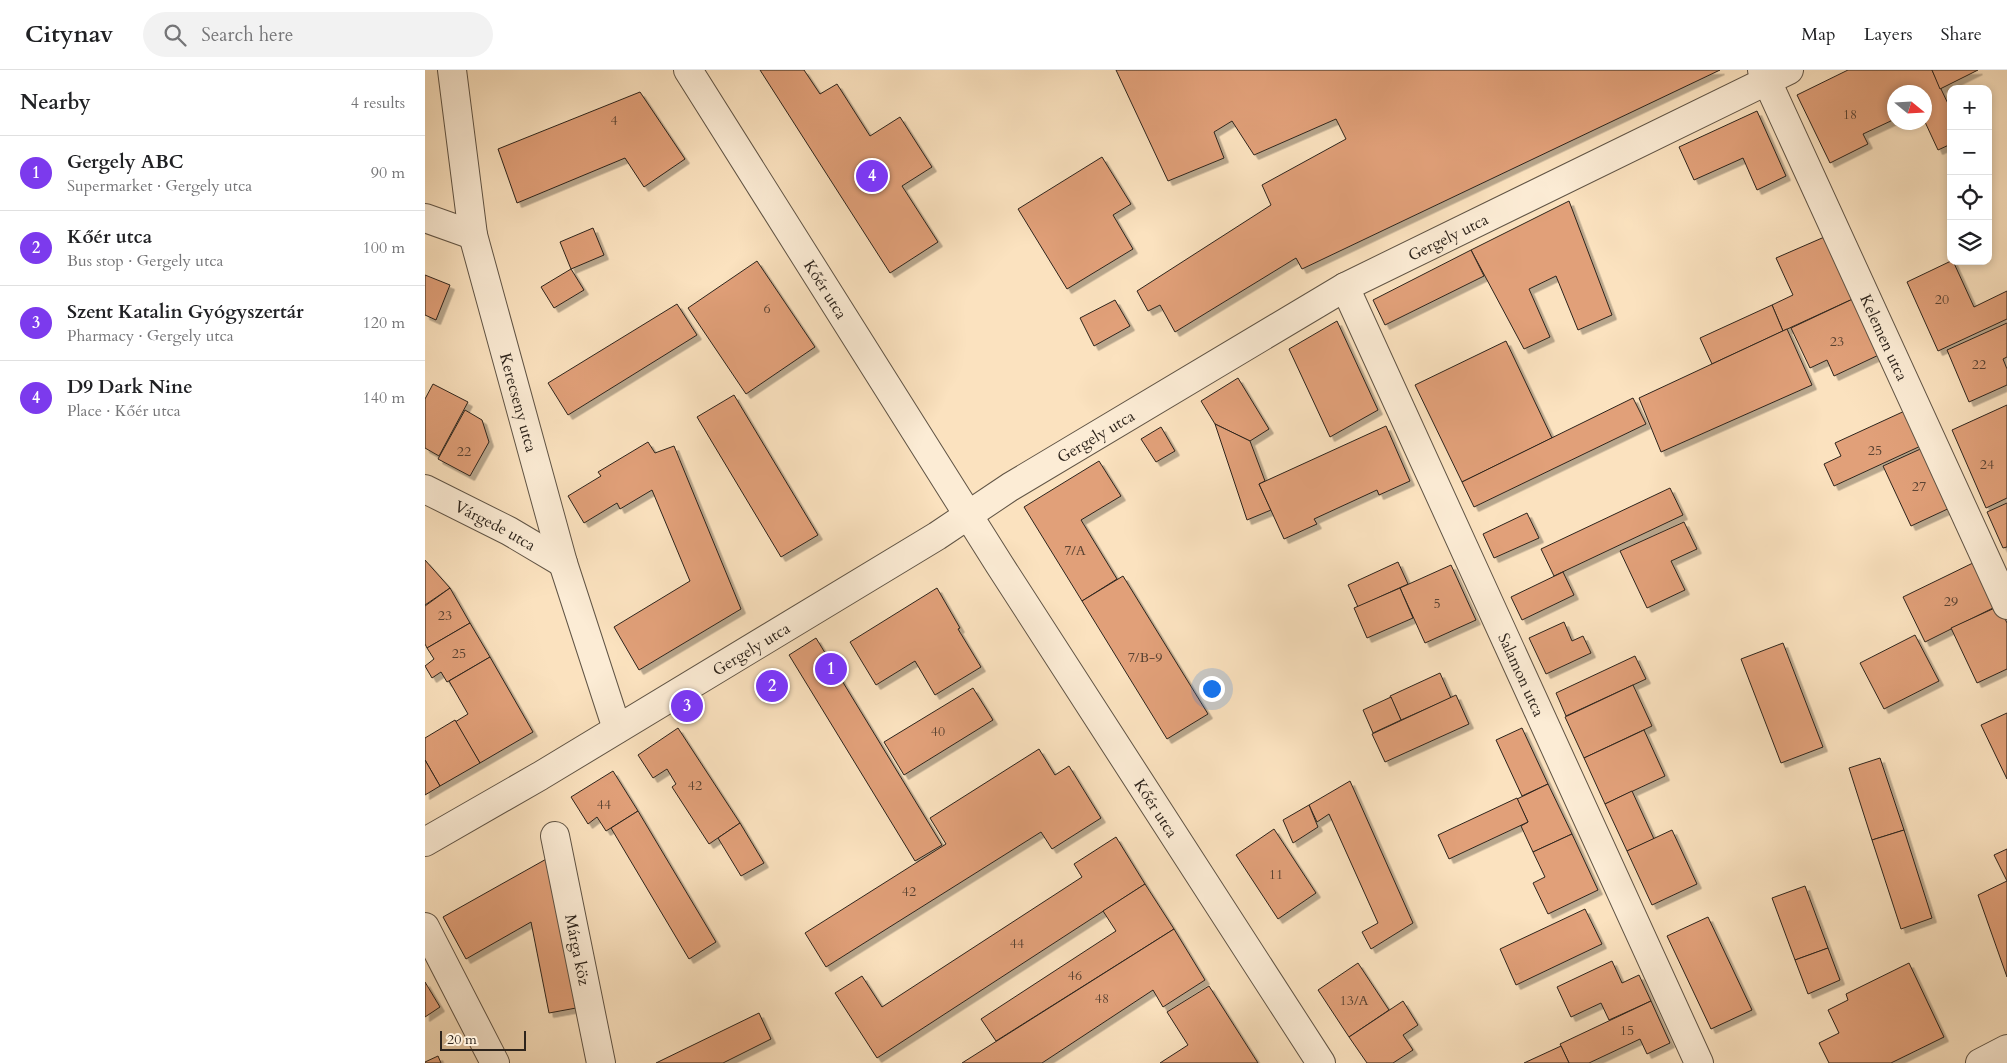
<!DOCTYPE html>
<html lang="en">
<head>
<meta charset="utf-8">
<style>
  body { margin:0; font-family:Cardo,serif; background:#f2f2f2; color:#202124 }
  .controls { position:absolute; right:15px; top:15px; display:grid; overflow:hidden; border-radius:10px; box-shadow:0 2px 8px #0003 }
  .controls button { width:45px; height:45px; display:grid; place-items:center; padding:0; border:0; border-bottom:1px solid #e0e0e0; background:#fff; color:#202124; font:25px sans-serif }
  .compass { position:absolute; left:1462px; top:15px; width:45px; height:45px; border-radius:50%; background:#fff; box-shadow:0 2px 8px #0003; rotate:108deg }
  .scale { position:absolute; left:15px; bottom:12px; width:86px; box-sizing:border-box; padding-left:5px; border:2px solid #2d241c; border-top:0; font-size:14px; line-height:18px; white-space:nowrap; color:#2d241c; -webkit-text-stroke:4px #fcecd5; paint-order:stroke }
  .you { position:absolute; left:786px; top:618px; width:18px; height:18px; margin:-12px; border:4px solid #fff; border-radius:50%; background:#1a73e8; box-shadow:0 0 0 8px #1a73e833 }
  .badge { display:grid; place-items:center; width:32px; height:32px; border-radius:50%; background:#7c3aed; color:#fff; font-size:16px; font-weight:700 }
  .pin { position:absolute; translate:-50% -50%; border:2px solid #fff; box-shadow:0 1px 5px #0006 }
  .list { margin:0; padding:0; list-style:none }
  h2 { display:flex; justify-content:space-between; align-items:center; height:65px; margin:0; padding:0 20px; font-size:21px }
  h2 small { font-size:16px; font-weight:400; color:#757577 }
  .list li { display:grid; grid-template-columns:32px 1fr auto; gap:15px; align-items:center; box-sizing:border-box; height:75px; padding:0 20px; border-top:1px solid #e0e0e0 }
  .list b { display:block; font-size:19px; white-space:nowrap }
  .list p { margin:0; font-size:16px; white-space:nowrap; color:#757577 }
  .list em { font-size:16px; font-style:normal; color:#757577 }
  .icon { flex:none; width:28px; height:28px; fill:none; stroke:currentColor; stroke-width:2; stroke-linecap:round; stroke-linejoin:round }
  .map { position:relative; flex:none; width:1582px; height:993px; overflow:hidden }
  header { display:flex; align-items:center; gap:30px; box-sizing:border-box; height:70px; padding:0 25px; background:#fff; border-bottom:1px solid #e0e0e0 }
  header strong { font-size:24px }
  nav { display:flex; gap:28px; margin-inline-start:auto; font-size:18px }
  .search { width:350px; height:45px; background:#f2f2f2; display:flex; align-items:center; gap:12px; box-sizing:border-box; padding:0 18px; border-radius:28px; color:#757577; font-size:19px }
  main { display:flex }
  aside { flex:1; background:#fff }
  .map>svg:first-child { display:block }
  .building { fill:#e1a079; stroke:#2d241c; filter:url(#shadow) }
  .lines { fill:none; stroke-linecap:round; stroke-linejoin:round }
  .minor-casing { stroke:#605445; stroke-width:30 }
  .minor { stroke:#fcecd5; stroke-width:28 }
  .labels { text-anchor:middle; stroke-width:5; stroke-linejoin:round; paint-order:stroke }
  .number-label { font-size:14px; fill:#5a4333 }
  .street-label { font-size:16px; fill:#2d241c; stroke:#fcecd5 }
</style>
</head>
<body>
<header>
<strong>Citynav</strong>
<div class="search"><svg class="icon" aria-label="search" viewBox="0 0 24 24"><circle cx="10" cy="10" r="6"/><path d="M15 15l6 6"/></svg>Search here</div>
<nav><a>Map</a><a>Layers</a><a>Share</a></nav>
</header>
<main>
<aside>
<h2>Nearby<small>4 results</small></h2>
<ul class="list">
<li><span class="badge">1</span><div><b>Gergely ABC</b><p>Supermarket · Gergely utca</p></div><em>90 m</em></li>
<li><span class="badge">2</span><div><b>Kőér utca</b><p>Bus stop · Gergely utca</p></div><em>100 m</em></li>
<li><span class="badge">3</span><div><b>Szent Katalin Gyógyszertár</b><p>Pharmacy · Gergely utca</p></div><em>120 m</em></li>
<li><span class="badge">4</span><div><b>D9 Dark Nine</b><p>Place · Kőér utca</p></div><em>140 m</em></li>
</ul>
</aside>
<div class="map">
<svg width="1582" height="993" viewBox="0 0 1582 993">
  <defs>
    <filter id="shadow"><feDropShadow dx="4.5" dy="4.5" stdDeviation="0" flood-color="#0004"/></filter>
  </defs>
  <rect width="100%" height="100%" fill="#fbe2bf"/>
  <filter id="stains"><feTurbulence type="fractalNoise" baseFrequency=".004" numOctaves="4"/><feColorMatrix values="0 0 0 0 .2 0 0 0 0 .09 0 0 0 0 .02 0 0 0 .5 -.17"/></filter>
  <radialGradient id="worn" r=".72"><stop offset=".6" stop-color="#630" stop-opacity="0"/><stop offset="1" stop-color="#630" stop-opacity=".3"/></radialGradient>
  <g class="building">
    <polygon points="335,0 379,0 395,24 412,14 445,66 475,47 507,97 477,116 513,172 465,203"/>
    <polygon points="691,0 1295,0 877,199 871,188 750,262 735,235 723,241 712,221 846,135 837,115 921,69 911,49 829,85 807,51 789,62 799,88 743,111"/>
    <polygon points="1423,0 1507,0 1526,40 1526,74 1513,80 1500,52 1500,22 1470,22 1470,49 1438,64 1443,74 1405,93 1372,25"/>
    <polygon points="1507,0 1553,0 1515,19"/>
    <polygon points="215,22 260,89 219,117 200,88 92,133 73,79"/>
    <polygon points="1332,41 1361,106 1332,120 1318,88 1269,110 1254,77"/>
    <polygon points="677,87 706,134 688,145 708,179 642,219 593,139"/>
    <polygon points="1144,131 1187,245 1153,260 1131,206 1104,219 1125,267 1099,279 1046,180"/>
    <polygon points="168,158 179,185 146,199 135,172"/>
    <polygon points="1404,165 1432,227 1358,261 1347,235 1368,225 1351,188"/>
    <polygon points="1046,180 1059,206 960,255 948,230"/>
    <polygon points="332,191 390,277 321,324 263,238"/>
    <polygon points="1526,191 1528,191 1549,237 1582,221 1582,249 1513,281 1482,212"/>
    <polygon points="146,199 159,220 129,238 116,217"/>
    <polygon points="0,205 25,215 11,250 0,245"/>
    <polygon points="1432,227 1458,283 1409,306 1402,290 1385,298 1366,258"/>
    <polygon points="690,230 705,256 669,276 655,248"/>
    <polygon points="252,234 272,265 143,345 123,313"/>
    <polygon points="1347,235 1358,261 1287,294 1275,268"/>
    <polygon points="912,251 953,340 905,367 864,279"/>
    <polygon points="1582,253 1582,287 1578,289 1582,299 1582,315 1544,332 1522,280"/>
    <polygon points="1362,259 1387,315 1236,382 1214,328"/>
    <polygon points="1081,271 1127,368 1037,412 990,315"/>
    <polygon points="813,308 844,359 825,371 790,354 776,331"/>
    <polygon points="8,314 43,332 14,386 0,378 0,329"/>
    <polygon points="309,325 393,465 356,487 272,347"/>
    <polygon points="1208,328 1221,354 1049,437 1037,412"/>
    <polygon points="1582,335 1582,428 1561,438 1527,360"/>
    <polygon points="1484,339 1500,374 1409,416 1399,394 1416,386 1410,373"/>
    <polygon points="40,340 57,350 64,372 45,406 13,389"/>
    <polygon points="790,354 825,371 840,411 834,414 846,440 822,450"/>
    <polygon points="961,356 985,411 954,425 952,420 889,449 892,454 859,469 834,414"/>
    <polygon points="736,357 750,381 731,392 716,369"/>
    <polygon points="223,372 230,383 249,376 316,539 214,600 189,557 265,511 227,420 195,439 192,433 159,453 143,426 176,406 173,402"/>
    <polygon points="1502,376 1529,436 1486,456 1458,396"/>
    <polygon points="674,391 696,426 656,450 692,509 657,531 599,437"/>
    <polygon points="1245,418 1258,445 1129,506 1116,479"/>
    <polygon points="1582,433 1582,477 1578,478 1562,442"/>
    <polygon points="1102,443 1114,468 1069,488 1058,464"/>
    <polygon points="1259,452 1272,479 1246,491 1260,520 1222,538 1195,481"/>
    <polygon points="0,490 25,518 0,535"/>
    <polygon points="1552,491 1574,535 1500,572 1478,527"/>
    <polygon points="973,492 983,514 933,537 923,515"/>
    <polygon points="1026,495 1051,550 1000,573 975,518"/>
    <polygon points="1138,502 1149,525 1097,550 1086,527"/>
    <polygon points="698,506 783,644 742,669 657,531"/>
    <polygon points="25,518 45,553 2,578 0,574 0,536"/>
    <polygon points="512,518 535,558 533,559 556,597 510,625 490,591 451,615 425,572"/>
    <polygon points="975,518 988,548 942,568 929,538"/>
    <polygon points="1574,536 1582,553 1582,599 1552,613 1526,558"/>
    <polygon points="1139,552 1147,571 1158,566 1166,583 1121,604 1104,568"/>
    <polygon points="45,553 65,587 22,612 16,602 7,608 0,596 9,589 2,578"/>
    <polygon points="1490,565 1514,611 1459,639 1435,593"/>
    <polygon points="391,568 517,775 490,791 364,585"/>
    <polygon points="1358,573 1398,677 1356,693 1316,589"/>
    <polygon points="1210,586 1221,609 1141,646 1131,623"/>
    <polygon points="65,587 108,662 55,693 30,652 43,644 24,611"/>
    <polygon points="1015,603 1026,628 976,650 965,626"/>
    <polygon points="1208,615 1227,656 1159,688 1140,647"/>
    <polygon points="548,618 568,650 479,705 459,672"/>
    <polygon points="1031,625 1044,654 960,692 947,664"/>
    <polygon points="966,627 976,650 948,663 938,640"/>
    <polygon points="1582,643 1582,709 1556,655"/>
    <polygon points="30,650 55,693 15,716 0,690 0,668"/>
    <polygon points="253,658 315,753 284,774 247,717 251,714 242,699 228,708 213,685"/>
    <polygon points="1097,658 1123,714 1097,726 1071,670"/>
    <polygon points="1219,660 1240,706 1180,734 1159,688"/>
    <polygon points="614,679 630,705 644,696 676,748 627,779 616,762 401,897 380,863 521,774 505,748"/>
    <polygon points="1455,688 1479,760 1447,770 1424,698"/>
    <polygon points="0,690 15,716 0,725"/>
    <polygon points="188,701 213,741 181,761 172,747 163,754 146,727"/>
    <polygon points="925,711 988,853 946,879 937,862 953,853 904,744 892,752 884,735"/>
    <polygon points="1123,714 1147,764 1108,782 1096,756 1103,752 1092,729"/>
    <polygon points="1207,721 1229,769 1202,781 1180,734"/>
    <polygon points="1092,728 1103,752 1024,789 1013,765"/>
    <polygon points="884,735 893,757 868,773 858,750"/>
    <polygon points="213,741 291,872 264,889 186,758"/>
    <polygon points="315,753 339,793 316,806 293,768"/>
    <polygon points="849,759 891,823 853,849 811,785"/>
    <polygon points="1247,760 1272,814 1227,835 1202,781"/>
    <polygon points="1479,760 1507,848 1476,859 1447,770"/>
    <polygon points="1147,764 1173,820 1123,844 1108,813 1120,807 1108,782"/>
    <polygon points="691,767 720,814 452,988 410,923 437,906 457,937 657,807 649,794"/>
    <polygon points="1582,779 1582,811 1569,785"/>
    <polygon points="132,783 162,936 124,943 106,852 41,889 18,847"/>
    <polygon points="1582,811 1582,907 1553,825"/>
    <polygon points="720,814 749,859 571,971 556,949 691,861 678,841"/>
    <polygon points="1380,816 1403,878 1370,890 1347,828"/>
    <polygon points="1160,839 1177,874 1091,915 1075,879"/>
    <polygon points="1283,847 1327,940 1286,959 1242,866"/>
    <polygon points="749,859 780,910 738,937 728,920 617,993 537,993"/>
    <polygon points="1403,878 1415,910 1383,924 1370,890"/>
    <polygon points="1187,891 1197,913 1214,905 1226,931 1184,950 1176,933 1146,947 1132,917"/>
    <polygon points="933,893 964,940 924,967 893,920"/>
    <polygon points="1484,893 1519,967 1466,993 1404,993 1394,973 1414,963 1403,940 1423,930 1421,924"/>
    <polygon points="0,912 15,937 0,947"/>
    <polygon points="784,916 833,993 735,993 763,975 742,942"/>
    <polygon points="978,931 993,955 978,965 988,980 968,993 942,993 924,967"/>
    <polygon points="1226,931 1245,973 1222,984 1215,969 1164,993 1144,993 1135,974"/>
    <polygon points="334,943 346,969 298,993 231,993"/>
    <polygon points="1136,976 1144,993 1099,993"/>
    <polygon points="13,986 16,993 0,993 0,992"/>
  </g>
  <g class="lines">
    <g class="minor-casing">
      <g id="minor">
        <path id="s1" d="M 27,0 L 48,165 L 138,493 L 192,659"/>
        <path id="s2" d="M 263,0 L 574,494 L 896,993"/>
        <path id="s3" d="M 1337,0 L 1582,535"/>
        <polyline points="0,148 48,165"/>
        <path id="s4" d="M 920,217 L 1274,993"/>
        <path id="s5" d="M 0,419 L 84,461 L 138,493"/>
        <path id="s6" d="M 130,766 L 176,993"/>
        <path id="s7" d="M 0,772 L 115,706 L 512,466 L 585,417 L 920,217 L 1364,0"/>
        <polyline points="0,857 70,993"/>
        <polyline points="1555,993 1582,979"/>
      </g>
    </g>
    <use href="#minor" class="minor"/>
  </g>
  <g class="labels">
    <g class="number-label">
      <text x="1425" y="49">18</text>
      <text x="189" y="55">4</text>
      <text x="1517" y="234">20</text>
      <text x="342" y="243">6</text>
      <text x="1412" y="276">23</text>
      <text x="1554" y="299">22</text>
      <text x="1450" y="385">25</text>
      <text x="39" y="386">22</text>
      <text x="1562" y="399">24</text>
      <text x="1494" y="421">27</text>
      <text x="650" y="485">7/A</text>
      <text x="1526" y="536">29</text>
      <text x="1012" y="538">5</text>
      <text x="20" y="550">23</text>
      <text x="34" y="588">25</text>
      <text x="720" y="592">7/B-9</text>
      <text x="513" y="666">40</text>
      <text x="270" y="720">42</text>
      <text x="179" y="739">44</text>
      <text x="851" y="809">11</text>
      <text x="484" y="826">42</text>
      <text x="592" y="878">44</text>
      <text x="650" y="910">46</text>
      <text x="677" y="933">48</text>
      <text x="929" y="935">13/A</text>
      <text x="1202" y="965">15</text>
    </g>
    <g class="street-label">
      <text dy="6" stroke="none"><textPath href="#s7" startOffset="1189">Gergely utca</textPath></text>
      <text dy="6" stroke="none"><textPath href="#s2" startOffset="259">Kőér utca</textPath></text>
      <text dy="6" stroke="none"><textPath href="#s3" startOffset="294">Kelemen utca</textPath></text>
      <text dy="6" stroke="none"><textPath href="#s1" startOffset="340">Kerecseny utca</textPath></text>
      <text dy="6" stroke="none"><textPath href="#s7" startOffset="784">Gergely utca</textPath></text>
      <text dy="6" stroke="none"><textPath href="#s5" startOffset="79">Várgede utca</textPath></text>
      <text dy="6" stroke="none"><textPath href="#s7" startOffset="379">Gergely utca</textPath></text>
      <text dy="6" stroke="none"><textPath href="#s4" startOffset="426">Salamon utca</textPath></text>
      <text dy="6" stroke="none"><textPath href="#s2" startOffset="874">Kőér utca</textPath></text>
      <text dy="6" stroke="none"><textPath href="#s6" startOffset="116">Márga köz</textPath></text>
    </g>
  </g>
  <rect width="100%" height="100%" filter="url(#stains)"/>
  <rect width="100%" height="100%" fill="url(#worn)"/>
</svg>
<div class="controls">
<button>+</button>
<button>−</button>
<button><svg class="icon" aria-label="locate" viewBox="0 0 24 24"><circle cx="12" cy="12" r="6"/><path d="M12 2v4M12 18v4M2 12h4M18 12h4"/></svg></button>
<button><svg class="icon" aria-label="layers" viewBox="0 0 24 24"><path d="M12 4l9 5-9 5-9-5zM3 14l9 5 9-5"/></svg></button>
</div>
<svg class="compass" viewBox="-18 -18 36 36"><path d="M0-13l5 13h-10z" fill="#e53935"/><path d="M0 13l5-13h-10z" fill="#757577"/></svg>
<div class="scale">20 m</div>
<div class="you"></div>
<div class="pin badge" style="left:406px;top:599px">1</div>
<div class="pin badge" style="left:347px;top:616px">2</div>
<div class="pin badge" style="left:262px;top:636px">3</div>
<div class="pin badge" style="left:447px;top:106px">4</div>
</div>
</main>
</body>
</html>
